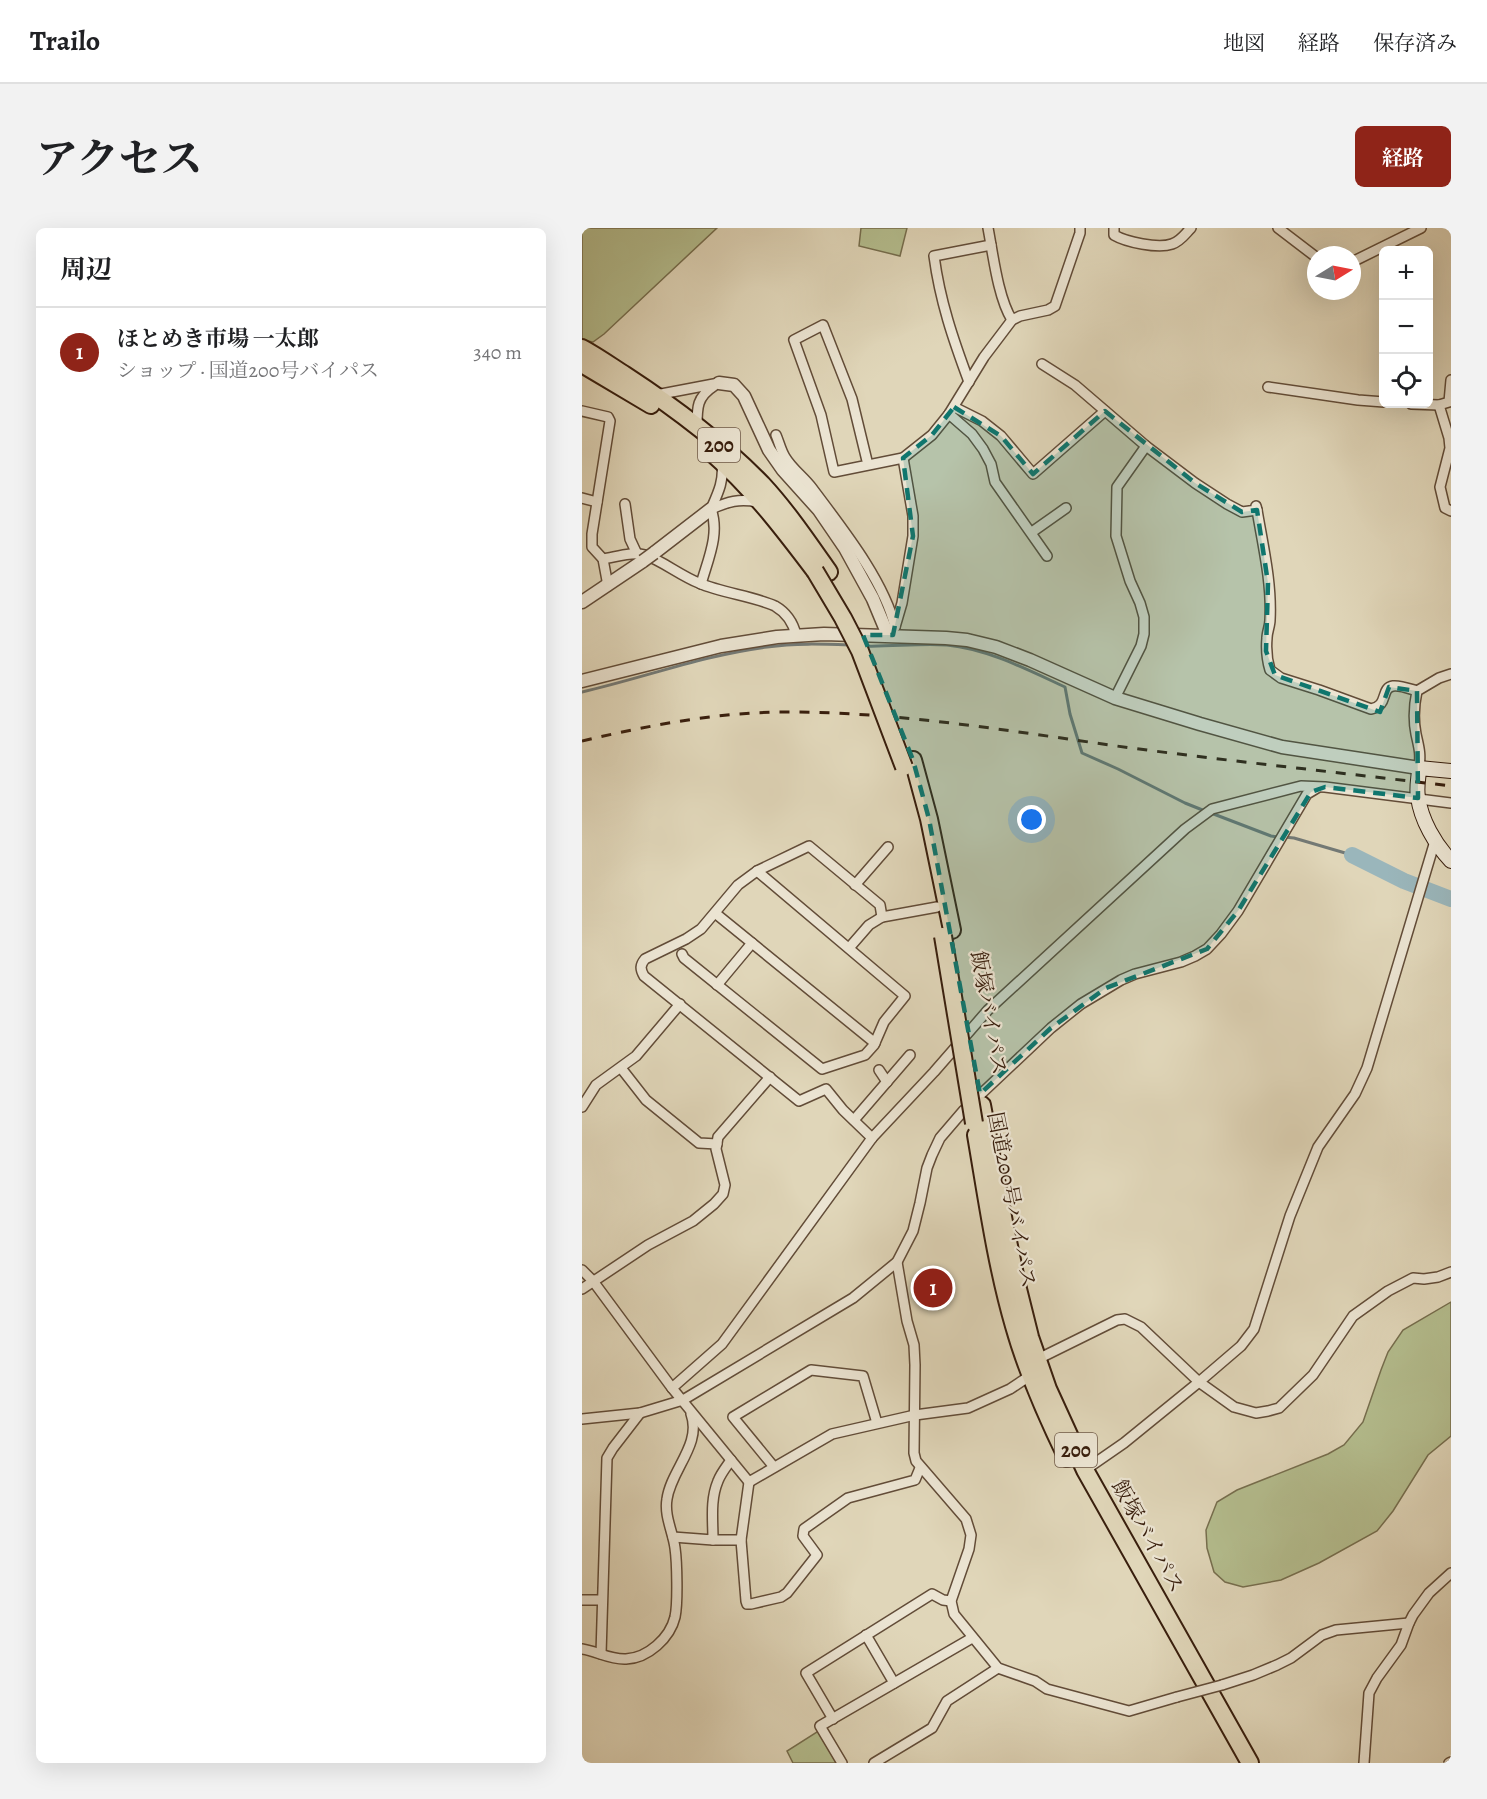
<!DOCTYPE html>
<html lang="ja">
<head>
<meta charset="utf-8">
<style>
  body { margin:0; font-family:Alegreya,"Noto Serif JP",serif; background:#f2f2f2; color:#202124 }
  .controls { position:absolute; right:18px; top:18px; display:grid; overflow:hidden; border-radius:9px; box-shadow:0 6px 24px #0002 }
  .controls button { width:54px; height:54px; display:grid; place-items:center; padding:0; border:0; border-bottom:2px solid #e0e0e0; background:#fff; color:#202124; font:30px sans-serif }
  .compass { position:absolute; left:725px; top:18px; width:54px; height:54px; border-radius:50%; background:#fff; box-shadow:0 6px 24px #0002; rotate:80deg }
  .you { position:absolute; left:450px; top:592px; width:21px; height:21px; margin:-15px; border:4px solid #fff; border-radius:50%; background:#1a73e8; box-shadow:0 0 0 9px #1a73e833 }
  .badge { display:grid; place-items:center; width:39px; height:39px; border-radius:50%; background:#8f2418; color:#fff; font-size:20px; font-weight:700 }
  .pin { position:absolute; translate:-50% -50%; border:3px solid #fff; box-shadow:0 2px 6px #0006 }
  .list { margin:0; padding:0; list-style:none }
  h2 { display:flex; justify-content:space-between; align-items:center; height:78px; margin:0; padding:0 24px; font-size:26px }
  h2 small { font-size:20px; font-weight:400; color:#757577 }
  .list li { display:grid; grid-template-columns:39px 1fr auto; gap:18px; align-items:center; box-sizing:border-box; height:90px; padding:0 24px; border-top:2px solid #e0e0e0 }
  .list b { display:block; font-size:22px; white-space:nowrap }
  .list p { margin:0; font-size:20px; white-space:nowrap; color:#757577 }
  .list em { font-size:20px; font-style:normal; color:#757577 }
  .icon { flex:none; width:33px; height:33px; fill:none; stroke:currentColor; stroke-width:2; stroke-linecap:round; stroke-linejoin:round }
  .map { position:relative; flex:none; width:869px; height:1535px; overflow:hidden; border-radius:9px }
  header { display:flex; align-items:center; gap:36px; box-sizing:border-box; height:84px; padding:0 30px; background:#fff; border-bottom:2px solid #e0e0e0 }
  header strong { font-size:28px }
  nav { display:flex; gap:33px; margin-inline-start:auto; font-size:21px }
  .intro { display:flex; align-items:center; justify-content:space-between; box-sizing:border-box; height:144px; padding:0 36px }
  h1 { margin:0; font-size:42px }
  .button { padding:15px 27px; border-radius:9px; background:#8f2418; color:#fff; font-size:21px; font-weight:700 }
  main { display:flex; gap:36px; padding:0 36px }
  aside { flex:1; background:#fff; border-radius:9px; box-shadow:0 6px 24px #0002 }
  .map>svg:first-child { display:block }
  .green { fill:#b4bd8e; stroke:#766e4e; stroke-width:1.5 }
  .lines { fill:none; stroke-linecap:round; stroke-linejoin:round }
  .stream { stroke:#737975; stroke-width:3 }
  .river { stroke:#9ab6bb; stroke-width:16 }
  .minor-casing { stroke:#624c38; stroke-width:12 }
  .tertiary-casing { stroke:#624c38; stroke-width:15 }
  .secondary-casing { stroke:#381e0d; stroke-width:16 }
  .trunk-casing { stroke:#381e0d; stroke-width:20 }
  .minor { stroke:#ebe4d2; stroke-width:9 }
  .tertiary { stroke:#ebe4d2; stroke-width:12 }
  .secondary { stroke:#ebe4d2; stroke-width:14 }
  .trunk { stroke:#e0d6b9; stroke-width:16 }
  .rail { stroke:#381e0d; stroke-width:3; stroke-dasharray:10 10; stroke-linecap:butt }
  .minor-bridge-casing { stroke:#624c38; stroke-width:12; stroke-linecap:butt }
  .tertiary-bridge-casing { stroke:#624c38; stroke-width:15; stroke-linecap:butt }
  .trunk-bridge-casing { stroke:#381e0d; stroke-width:20; stroke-linecap:butt }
  .minor-bridge { stroke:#ebe4d2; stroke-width:9 }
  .tertiary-bridge { stroke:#ebe4d2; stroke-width:12 }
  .trunk-bridge { stroke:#e0d6b9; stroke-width:16 }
  .marked { fill:#0f766e; fill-opacity:0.2; stroke:#0f766e; stroke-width:4.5; stroke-dasharray:12 8; stroke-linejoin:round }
  .labels { text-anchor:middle; stroke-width:4.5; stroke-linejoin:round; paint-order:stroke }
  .shield { fill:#ebe4d2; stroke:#6e5948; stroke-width:1.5 }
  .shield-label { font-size:20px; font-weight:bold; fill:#381e0d }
  .street-label { font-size:21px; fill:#381e0d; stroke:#ebe4d2 }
</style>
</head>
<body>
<header>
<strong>Trailo</strong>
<nav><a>地図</a><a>経路</a><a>保存済み</a></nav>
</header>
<div class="intro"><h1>アクセス</h1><a class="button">経路</a></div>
<main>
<aside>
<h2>周辺<small></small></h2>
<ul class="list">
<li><span class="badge">1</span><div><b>ほとめき市場 一太郎</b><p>ショップ · 国道200号バイパス</p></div><em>340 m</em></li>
</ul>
</aside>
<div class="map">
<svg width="869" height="1535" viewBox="0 0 869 1535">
  <rect width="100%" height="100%" fill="#e0d6b9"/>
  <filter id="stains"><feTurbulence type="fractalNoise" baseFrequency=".00333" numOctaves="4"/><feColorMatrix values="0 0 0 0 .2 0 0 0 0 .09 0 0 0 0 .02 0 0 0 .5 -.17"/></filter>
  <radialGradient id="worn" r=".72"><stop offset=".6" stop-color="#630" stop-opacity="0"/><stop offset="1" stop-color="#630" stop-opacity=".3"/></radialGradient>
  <g class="green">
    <polygon points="0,0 135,0 22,106 11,114 0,112"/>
    <polygon points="279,0 325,0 318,28 277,18"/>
    <polygon points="869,1074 869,1208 846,1227 811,1283 795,1303 737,1335 699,1352 661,1359 643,1354 632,1344 625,1320 624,1302 635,1274 655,1262 746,1226 762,1217 781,1194 799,1142 806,1124 821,1102"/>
    <polygon points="238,1502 256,1535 211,1535 205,1523"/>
  </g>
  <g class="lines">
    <g class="stream">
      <path d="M 281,418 C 309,419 337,415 365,417 C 406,421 446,442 483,459 L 488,486 L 500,525 L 536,541 L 603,575 L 623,583"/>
      <path d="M 0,464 C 61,450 122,427 185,419 C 213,415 240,416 268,417"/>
      <polyline points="629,585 689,608 696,609"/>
      <polyline points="702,609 712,610 770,627"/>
    </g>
    <polyline class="river" points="770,627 822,653 869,671"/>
    <g class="minor-casing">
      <g id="minor">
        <path d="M 406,0 C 411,26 416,70 430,92"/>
        <path d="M 532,0 L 532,7 C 544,14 576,21 590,16 C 599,13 603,6 609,0"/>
        <polyline points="696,0 734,29"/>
        <polyline points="770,34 839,0"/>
        <polyline points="460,136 493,157 564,218 535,259 534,308 548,353 558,375 562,389 562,406 559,418 533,470"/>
        <polyline points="869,152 867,174 857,177 867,210 868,220 858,259 863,280 869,283"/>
        <path d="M 387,154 C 371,111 358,73 352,28 L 409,17"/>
        <polyline points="686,159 776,172 802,174"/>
        <polyline points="74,167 137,155"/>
        <polyline points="829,176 857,177"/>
        <polyline points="372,179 400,193 419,208 451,246 523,183"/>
        <polyline points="0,183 26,189 28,193 10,306 10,319 21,331 26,358"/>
        <polyline points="367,186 390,206 401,221 409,236 413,254 465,328"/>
        <path d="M 115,198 C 115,179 115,169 132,158"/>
        <path d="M 194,207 C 197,214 199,223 203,229 C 210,241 222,249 230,260 C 259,299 302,352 313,399"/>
        <polyline points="564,218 613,255 645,276 660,284 675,282 674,278"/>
        <polyline points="286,237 270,171 241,97 212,112 239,187 252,244 321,230 350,207 367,186 402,129 430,92 438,88 466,82 473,78 498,5 498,0"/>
        <polyline points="0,270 15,274"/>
        <polyline points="43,276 48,311 55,326"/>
        <path d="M 129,281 C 146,274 157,270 175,274"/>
        <path d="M 675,282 C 681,318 690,355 688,392 C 688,398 685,404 685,410 C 684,421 685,432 688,442 L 699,450 L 737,462 L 789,481 C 807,478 798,460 811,458 C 818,457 828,461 835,463"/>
        <polyline points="450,304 484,280"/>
        <path d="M 21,331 C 34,329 51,323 63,327 C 79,332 99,348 117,355 C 140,365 171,368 193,378 C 205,385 211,394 214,407"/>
        <path d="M 119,356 C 126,331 138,306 129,281 C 136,265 142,253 140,236"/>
        <polyline points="313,399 320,375 331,308 331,288 321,230"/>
        <path d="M 837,540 C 839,525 837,520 834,506 C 831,491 832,477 835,463 L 857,450 L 869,446"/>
        <polyline points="273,657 306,619"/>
        <polyline points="133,685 293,815"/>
        <polyline points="267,720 287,697 300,689"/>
        <polyline points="100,726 102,730 240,841 283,827 292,817 302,794 323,768 175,643"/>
        <polyline points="135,757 170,715"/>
        <polyline points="39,840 64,872 117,915 135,916"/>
        <polyline points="297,842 305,854"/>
        <polyline points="0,879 14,857 54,828 98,776"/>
        <polyline points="272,892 328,827"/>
        <path d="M 290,910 L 261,882 L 244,861 L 217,873 L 62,748 C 58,741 58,737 63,731 L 104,711 L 119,701 L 156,657 L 175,643 L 227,618 L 298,677 L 300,689 L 355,679"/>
        <polyline points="315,1034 325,1093 332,1117 333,1137 332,1225 334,1233 384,1291 389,1307 387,1321 369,1373 372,1386 416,1440 453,1453 465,1461 547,1483 595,1469"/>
        <polyline points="0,1042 11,1053 90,1160 167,1254 250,1206 333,1187 386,1180 428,1161 449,1147"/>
        <polyline points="0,1061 66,1017 111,993 132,976 141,966 143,957 134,921 136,909 188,849"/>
        <polyline points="454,1134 456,1131 535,1092 543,1091 559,1099 617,1154 652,1179 674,1185 686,1183 697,1180 731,1147 771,1088 806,1063 831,1050 842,1051 856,1049 869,1044"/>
        <polyline points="90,1160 140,1116 290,910 352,844 406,782 603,601 630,581 719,558 743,559 869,575"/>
        <polyline points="0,1191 58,1185 101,1172 271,1070 315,1034 331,1003 338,975 345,940 350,927 358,910 382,882 469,800 499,776 539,752 553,746 599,734 613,728 625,721 639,706 656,683 725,566 735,560"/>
        <polyline points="192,1239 151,1189 229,1142 281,1148 295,1195"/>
        <polyline points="503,1242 542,1215 617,1154 659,1118 672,1101 708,988 736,919 773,866 785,840 853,613"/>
        <polyline points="167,1254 159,1312 164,1373 165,1376 169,1376 199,1369 205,1365 235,1327 221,1308 222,1301 266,1270 333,1252 338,1240"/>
        <path d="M 91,1309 L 131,1312 C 131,1292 128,1272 136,1253 C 139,1245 145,1238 149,1232"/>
        <polyline points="131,1312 159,1312"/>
        <polyline points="0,1372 20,1372"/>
        <polyline points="284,1407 312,1455"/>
        <path d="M 0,1421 C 14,1423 29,1432 44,1431 C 66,1430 88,1410 93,1389 C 96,1375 95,1334 93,1320 C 91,1304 82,1288 85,1271 C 89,1242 120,1216 109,1186"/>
        <polyline points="19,1426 25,1230 31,1220 58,1185"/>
        <polyline points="640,1457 671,1447 695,1437 709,1430 740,1407 754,1402 827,1395"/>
        <polyline points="251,1491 224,1445 350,1366 361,1372 369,1373"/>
        <polyline points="260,1535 238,1498 390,1410"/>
        <polyline points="292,1535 350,1500 365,1473 416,1440"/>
        <polyline points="782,1535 787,1465 795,1450 819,1417 827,1395 831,1387 847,1365 869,1345"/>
        <polyline points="867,1535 869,1534"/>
      </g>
    </g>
    <g class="tertiary-casing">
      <g id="tertiary">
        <polyline points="137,155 152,157 162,168 187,222 201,242 237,282 263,320 291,371 306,407"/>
        <polyline points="72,325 129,281"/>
        <polyline points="0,374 61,333"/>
        <polyline points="0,453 139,418 195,409 242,406 364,410 385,412 414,419 448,432 533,470 618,496 700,519 837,540"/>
      </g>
    </g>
    <g class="secondary-casing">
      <path id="secondary" d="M 869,543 L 837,540 C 837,549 834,559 836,569 C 839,592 853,616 869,633"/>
    </g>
    <g class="trunk-casing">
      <g id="trunk">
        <path d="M 0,120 C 15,128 29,138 43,147 C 92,179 139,214 180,256 C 205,283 226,314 247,344"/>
        <polyline points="0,136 69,177"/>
        <path d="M 131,226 C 170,260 202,302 233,343"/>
        <polyline points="331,532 347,591 370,702"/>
        <polyline points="400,877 422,994 436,1061 448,1109 466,1161 503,1242 668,1535"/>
        <path d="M 394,907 C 405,971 414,1036 432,1098 C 445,1144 464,1187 485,1230"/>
      </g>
    </g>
    <use href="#minor" class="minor"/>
    <use href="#tertiary" class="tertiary"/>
    <use href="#secondary" class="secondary"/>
    <use href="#trunk" class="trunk"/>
    <path class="rail" d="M 0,513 C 64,498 131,485 197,484 C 315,483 433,504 549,520 C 656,534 762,545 869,558"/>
    <g class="minor-bridge-casing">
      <polyline id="minor-bridge" points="595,1469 640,1457"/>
    </g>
    <g class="tertiary-bridge-casing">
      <polyline id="tertiary-bridge" points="61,333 72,325"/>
    </g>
    <g class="trunk-bridge-casing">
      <g id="trunk-bridge">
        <polyline points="233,343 261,390 278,423 322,539"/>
        <polyline points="361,708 392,895"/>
      </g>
    </g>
    <use href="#minor-bridge" class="minor-bridge"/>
    <use href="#tertiary-bridge" class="tertiary-bridge"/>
    <use href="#trunk-bridge" class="trunk-bridge"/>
  </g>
  <path class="marked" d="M 372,179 L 419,208 L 451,246 L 523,183 L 613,255 L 660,284 L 675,282 L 686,355 L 684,423 L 693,447 L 798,484 L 807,459 L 835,463 L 836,570 L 743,559 L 729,564 L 656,683 L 625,721 L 524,760 L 469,800 L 398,866 L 347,591 L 331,532 L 281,407 L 311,407 L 331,308 L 321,230 L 350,207 Z"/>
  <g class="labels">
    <g class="shield">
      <rect x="116" y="200" width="42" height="34" rx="4.5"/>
      <rect x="473" y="1205" width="42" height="34" rx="4.5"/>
    </g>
    <g class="shield-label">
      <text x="137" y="224">200</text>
      <text x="494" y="1229">200</text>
    </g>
    <g class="street-label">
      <text transform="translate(407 785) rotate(80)" y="7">飯塚バイパス</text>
      <text transform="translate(430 972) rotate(79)" y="7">国道200号バイパス</text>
      <text transform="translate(566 1308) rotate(61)" y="7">飯塚バイパス</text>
    </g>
  </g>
  <rect width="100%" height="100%" filter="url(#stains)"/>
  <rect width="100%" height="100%" fill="url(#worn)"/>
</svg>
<div class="controls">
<button>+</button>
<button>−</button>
<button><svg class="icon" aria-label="locate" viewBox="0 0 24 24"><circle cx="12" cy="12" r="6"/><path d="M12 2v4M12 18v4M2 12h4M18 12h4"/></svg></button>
</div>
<svg class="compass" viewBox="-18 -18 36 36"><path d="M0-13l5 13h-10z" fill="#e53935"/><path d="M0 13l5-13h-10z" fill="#757577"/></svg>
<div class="you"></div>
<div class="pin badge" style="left:351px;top:1060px">1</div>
</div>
</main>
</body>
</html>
